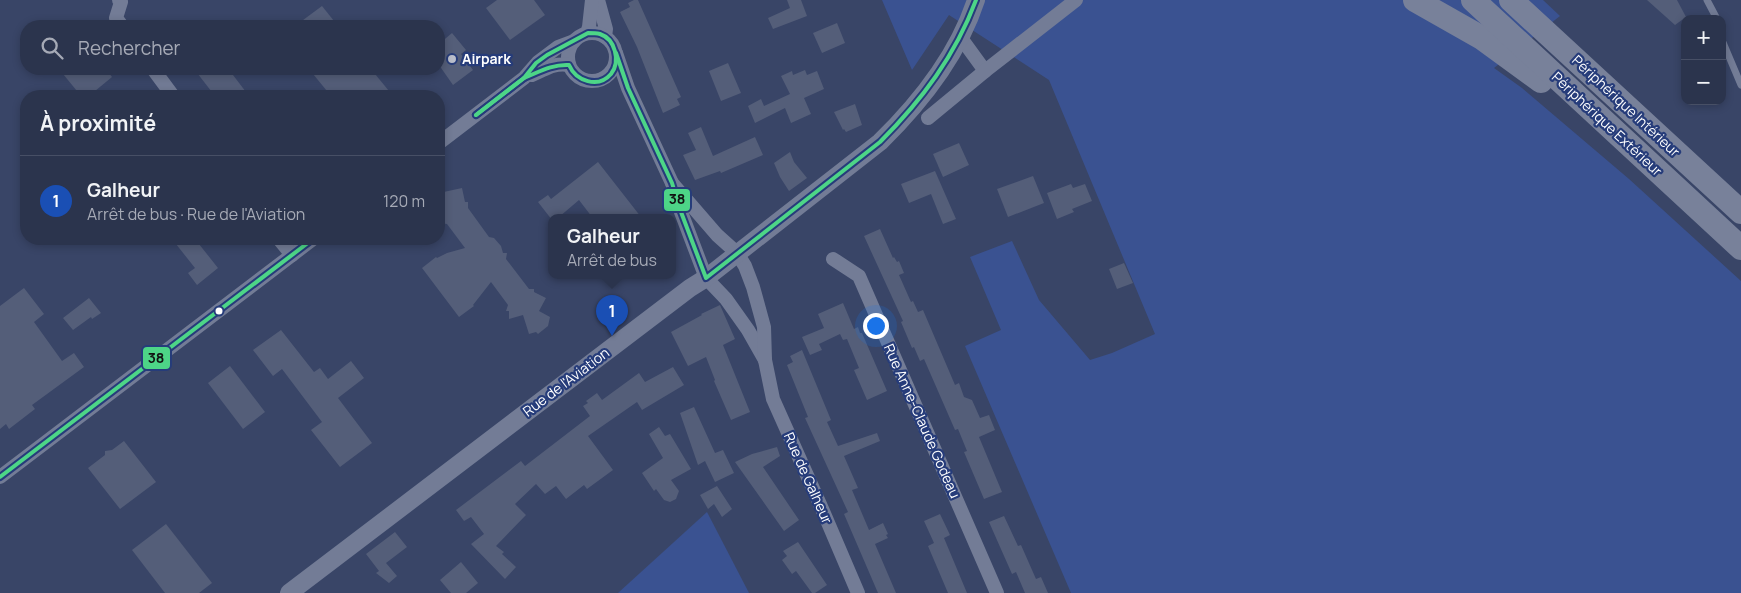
<!DOCTYPE html>
<html lang="fr">
<head>
<meta charset="utf-8">
<style>
  body { margin:0; font-family:Manrope,sans-serif; background:#333c54; color:#f1f3f6 }
  .controls { position:absolute; right:15px; top:15px; display:grid; overflow:hidden; border-radius:10px; box-shadow:0 2px 8px #0003 }
  .controls button { width:45px; height:45px; display:grid; place-items:center; padding:0; border:0; border-bottom:1px solid #474f65; background:#2b344d; color:#f1f3f6; font:25px sans-serif }
  .you { position:absolute; left:875px; top:325px; width:18px; height:18px; margin:-12px; border:4px solid #fff; border-radius:50%; background:#1a73e8; box-shadow:0 0 0 8px #1a73e833 }
  .badge { display:grid; place-items:center; width:32px; height:32px; border-radius:50%; background:#babeca; color:#fff; font-size:16px; font-weight:700 }
  .pin { position:absolute; translate:-50% -41px; filter:drop-shadow(0 1px 2px #0008) }
  .pin::after { content:''; position:absolute; top:26px; width:18px; height:15px; background:inherit; clip-path:polygon(0 0,100% 0,50% 100%) }
  .popup { position:absolute; left:548px; top:214px; width:128px; height:65px; box-sizing:border-box; display:grid; place-content:center; border-radius:10px; background:#2b344d; filter:drop-shadow(0 1px 4px #0005); font-size:16px; white-space:nowrap; color:#a6aab6 }
  .popup b { font-size:19px; color:#f1f3f6 }
  .popup::after { content:''; position:absolute; left:50%; top:100%; margin-left:-10px; border:10px solid transparent; border-top-color:#2b344d }
  .list { margin:0; padding:0; list-style:none }
  h2 { display:flex; justify-content:space-between; align-items:center; height:65px; margin:0; padding:0 20px; font-size:21px }
  h2 small { font-size:16px; font-weight:400; color:#a6aab6 }
  .list li { display:grid; grid-template-columns:32px 1fr auto; gap:15px; align-items:center; box-sizing:border-box; height:90px; padding:0 20px; border-top:1px solid #474f65 }
  .list b { display:block; font-size:19px; white-space:nowrap }
  .list p { margin:0; font-size:16px; white-space:nowrap; color:#a6aab6 }
  .list em { font-size:16px; font-style:normal; color:#a6aab6 }
  .icon { flex:none; width:28px; height:28px; fill:none; stroke:currentColor; stroke-width:2; stroke-linecap:round; stroke-linejoin:round }
  .map { position:relative; flex:none; width:1741px; height:593px; overflow:hidden }
  .search { position:absolute; background:#2b344d; box-shadow:0 2px 8px #0003; left:20px; top:20px; width:425px; height:55px; display:flex; align-items:center; gap:12px; box-sizing:border-box; padding:0 18px; border-radius:20px; color:#a6aab6; font-size:19px }
  .panel { position:absolute; background:#2b344d; box-shadow:0 2px 8px #0003; left:20px; top:90px; width:425px; height:155px; border-radius:20px }
  .map>svg:first-child { display:block }
  .green { fill:#3a5291 }
  .building { fill:#545e79 }
  .lines { fill:none; stroke-linecap:round; stroke-linejoin:round }
  .service { stroke:#737c96; stroke-width:7 }
  .minor { stroke:#737c96; stroke-width:14 }
  .tertiary { stroke:#737c96; stroke-width:18 }
  .trunk { stroke:#78819a; stroke-width:24 }
  .bus-1-casing { stroke:#263c7a; stroke-width:8 }
  .bus-1 { stroke:#4dd587; stroke-width:4 }
  .poi-dot { fill:#babeca; stroke:#263c7a; stroke-width:2 }
  .bus-dot { fill:#fff; stroke:#263c7a; stroke-width:2 }
  .labels { text-anchor:middle; stroke-width:4.5; stroke-linejoin:round; paint-order:stroke }
  .poi-label { font-size:14px; font-weight:bold; fill:#fff; stroke:#263c7a; text-anchor:start }
  .street-label { font-size:14px; fill:#fff; stroke:#263c7a }
  .line-badge { stroke:#263c7a; stroke-width:2 }
  .pale-badge-label { font-size:14px; text-anchor:middle; font-weight:bold; fill:#111 }
</style>
</head>
<body>
<div class="map">
<svg width="1741" height="593" viewBox="0 0 1741 593">
  <rect width="100%" height="100%" fill="#394567"/>
  <g class="green">
    <polygon points="882,0 1543,0 1560,16 1494,68 1522,88 1629,179 1741,281 1741,593 1071,593 965,346 1001,330 970,257 1012,241 1039,300 1090,360 1112,353 1155,334 1049,80 949,15 912,70"/>
    <polygon points="707,512 749,593 618,593"/>
  </g>
  <g class="building">
    <polygon points="497,0 534,0 545,15 510,40 486,8"/>
    <polygon points="634,0 638,0 681,97 677,99 680,105 663,113 637,47 620,12 630,7 628,3"/>
    <polygon points="787,0 801,0 807,16 773,29 768,18 790,8"/>
    <polygon points="1647,0 1677,0 1686,17 1675,25"/>
    <polygon points="322,6 338,26 295,26"/>
    <polygon points="837,23 845,43 822,53 813,33"/>
    <polygon points="452,33 466,50 461,54 473,70 453,85 439,65 439,44"/>
    <polygon points="728,63 741,93 721,101 709,71"/>
    <polygon points="59,69 106,69 112,77 89,96 81,96"/>
    <polygon points="194,69 242,69 233,75 249,96 215,96"/>
    <polygon points="309,69 371,69 393,96 331,96"/>
    <polygon points="805,70 807,75 817,71 824,89 804,98 811,114 791,123 785,108 755,123 748,106 761,99 764,106 790,94 781,76 792,71 793,75"/>
    <polygon points="855,104 862,125 846,132 844,129 843,130 834,112"/>
    <polygon points="701,127 713,156 755,137 763,155 721,173 720,171 695,180 683,155 696,150 688,133"/>
    <polygon points="959,143 969,165 943,177 933,154"/>
    <polygon points="790,152 794,162 807,178 789,191 780,177 774,163"/>
    <polygon points="598,162 641,217 592,217 579,200 559,217 552,217 552,220 538,202 548,195 551,199"/>
    <polygon points="935,171 956,219 943,224 931,194 909,203 901,184"/>
    <polygon points="1033,176 1044,203 1008,217 997,189"/>
    <polygon points="1071,184 1073,188 1085,184 1092,201 1072,209 1074,212 1057,219 1047,193"/>
    <polygon points="462,188 465,202 468,202 468,208 489,237 494,238 501,246 503,253 507,253 506,259 529,289 534,289 534,292 546,298 539,311 550,317 548,326 538,334 536,332 529,334 523,315 509,319 509,311 506,311 508,305 491,282 473,305 474,306 459,317 422,268 436,257 437,258 447,253 465,248 447,224 440,223 440,220 439,219 439,193"/>
    <polygon points="880,229 893,258 894,257 897,262 899,261 904,273 899,275 911,302 913,301 918,312 923,310 955,385 959,383 964,397 972,400 980,418 989,415 995,430 979,437 1002,492 984,499 964,452 967,451 958,429 955,430 924,359 920,361 914,347 912,348 901,322 903,321 864,236"/>
    <polygon points="172,239 195,239 218,268 197,285 188,273 195,268"/>
    <polygon points="1124,263 1133,283 1117,289 1109,269"/>
    <polygon points="24,288 44,314 34,322 62,361 74,353 84,367 32,405 35,409 9,429 6,424 0,429 0,306"/>
    <polygon points="89,298 101,313 92,319 91,317 73,330 63,318"/>
    <polygon points="843,303 854,329 858,327 860,333 862,333 887,391 867,400 854,370 859,368 847,339 843,340 840,334 819,344 822,350 810,355 802,337 824,328 818,314"/>
    <polygon points="720,305 735,339 723,345 750,412 731,420 714,381 715,380 706,357 688,366 671,332 702,315 701,314"/>
    <polygon points="281,330 314,372 320,368 328,379 351,361 364,378 338,398 372,443 340,467 311,430 322,422 282,369 273,376 253,350"/>
    <polygon points="802,350 831,420 827,422 838,446 877,433 880,441 844,456 858,488 852,490 869,530 883,523 888,534 886,535 888,538 875,544 896,593 878,593 844,514 848,512 805,418 808,417 787,365 793,362 790,356"/>
    <polygon points="230,366 265,412 243,429 208,383"/>
    <polygon points="673,367 684,385 642,410 637,402 588,436 613,470 587,489 584,485 566,499 556,486 545,494 536,484 515,504 526,515 496,546 504,552 502,554 516,567 505,579 471,544 484,534 471,517 464,521 456,510 521,461 525,466 590,416 583,406 588,403 586,401 597,393 602,400 639,373 645,382"/>
    <polygon points="694,407 715,453 723,450 734,473 715,482 705,461 698,465 680,413"/>
    <polygon points="659,427 665,436 670,434 691,469 671,480 679,491 676,499 670,502 664,500 656,489 654,491 642,473 663,458 649,434"/>
    <polygon points="124,441 156,482 120,509 88,468 105,455 105,451 112,450"/>
    <polygon points="777,447 780,456 763,467 799,520 784,531 735,462 752,454"/>
    <polygon points="717,486 732,509 722,517 714,504 708,509 700,495"/>
    <polygon points="940,514 950,535 944,538 967,593 948,593 928,546 934,543 924,521"/>
    <polygon points="1004,516 1018,546 1021,545 1036,579 1041,577 1048,593 1025,593 1016,572 1012,574 989,522"/>
    <polygon points="166,524 212,583 199,593 165,593 132,550"/>
    <polygon points="395,532 407,547 386,563 397,576 389,583 376,573 379,571 366,554"/>
    <polygon points="798,542 827,585 815,593 812,593 796,571 792,574 782,560 787,556 783,551"/>
    <polygon points="461,562 478,583 466,593 451,593 440,580"/>
  </g>
  <g class="lines">
    <g class="service">
      <polyline points="1707,0 1717,19"/>
      <polyline points="1722,40 1741,85"/>
    </g>
    <g class="minor">
      <polyline points="119,0 121,2 116,18 122,26"/>
      <polyline points="598,0 606,29 605,37"/>
      <circle cx="592" cy="57" r="24"/>
      <polyline points="587,33 589,27 592,0"/>
      <polyline points="961,38 985,71"/>
      <polyline points="616,53 628,88 672,183 681,212 706,278 726,299 748,330 765,360"/>
      <polyline points="153,69 173,96"/>
      <path d="M 532,75 C 547,69 551,63 569,65"/>
      <polyline points="928,118 985,71 1076,0"/>
      <polyline points="439,143 524,78 538,62 558,47 574,41"/>
      <polyline points="672,183 717,235 737,253 745,266 753,287 764,327 765,360 773,399 823,511 858,593"/>
      <polyline points="279,239 292,255"/>
      <polyline points="833,259 859,276 997,593"/>
      <polyline points="0,477 313,239"/>
    </g>
    <path class="tertiary" d="M 289,593 L 690,288 L 706,278 L 880,142 C 921,102 958,55 976,0"/>
    <g class="trunk">
      <polyline points="1415,0 1482,38 1541,81"/>
      <polyline points="1473,0 1741,248"/>
      <polyline points="1511,0 1741,212"/>
    </g>
    <g class="bus-1-casing">
      <g id="bus-1">
        <path d="M 588,33 C 592,33 596,33 600,34 C 615,39 621,61 611,74 C 598,89 576,81 569,65 C 552,64 539,72 524,78 L 536,63 L 547,55 Z"/>
        <path d="M 616,53 L 628,88 L 672,183 L 681,212 L 706,278 L 880,142 C 922,100 955,56 976,0"/>
        <polyline points="476,115 524,78"/>
        <polyline points="476,115 524,78"/>
        <polyline points="0,477 313,239"/>
      </g>
    </g>
    <use href="#bus-1" class="bus-1"/>
  </g>
  <circle class="poi-dot" cx="452" cy="59" r="5"/>
  <circle class="bus-dot" cx="219" cy="311" r="4.5"/>
  <g class="labels">
    <g class="poi-label">
      <text x="462" y="64">Airpark</text>
    </g>
    <g class="street-label">
      <text transform="translate(1626 106) rotate(43)" y="5">Périphérique Intérieur</text>
      <text transform="translate(1607 124) rotate(43)" y="5">Périphérique Extérieur</text>
      <text transform="translate(566 382) rotate(-37)" y="5">Rue de l'Aviation</text>
      <text transform="translate(922 421) rotate(66)" y="5">Rue Anne-Claude Godeau</text>
      <text transform="translate(808 478) rotate(66)" y="5">Rue de Galheur</text>
    </g>
  </g>
  <g class="line-badge">
    <rect x="663" y="188" width="28" height="24" rx="5" fill="#4dd587"/>
    <rect x="142" y="346" width="29" height="24" rx="5" fill="#4dd587"/>
  </g>
  <g class="pale-badge-label">
    <text x="677" y="204">38</text>
    <text x="156" y="363">38</text>
  </g>
</svg>
<div class="controls">
<button>+</button>
<button>−</button>
</div>
<div class="you"></div>
<div class="pin badge" style="left:612px;top:336px;background:#1a4fb4">1</div>
<div class="popup"><b>Galheur</b>Arrêt de bus</div>
<div class="search"><svg class="icon" aria-label="search" viewBox="0 0 24 24"><circle cx="10" cy="10" r="6"/><path d="M15 15l6 6"/></svg>Rechercher</div>
<section class="panel">
<h2>À proximité<small></small></h2>
<ul class="list">
<li><span class="badge" style="background:#1a4fb4">1</span><div><b>Galheur</b><p>Arrêt de bus · Rue de l'Aviation</p></div><em>120 m</em></li>
</ul>
</section>
</div>
</body>
</html>
